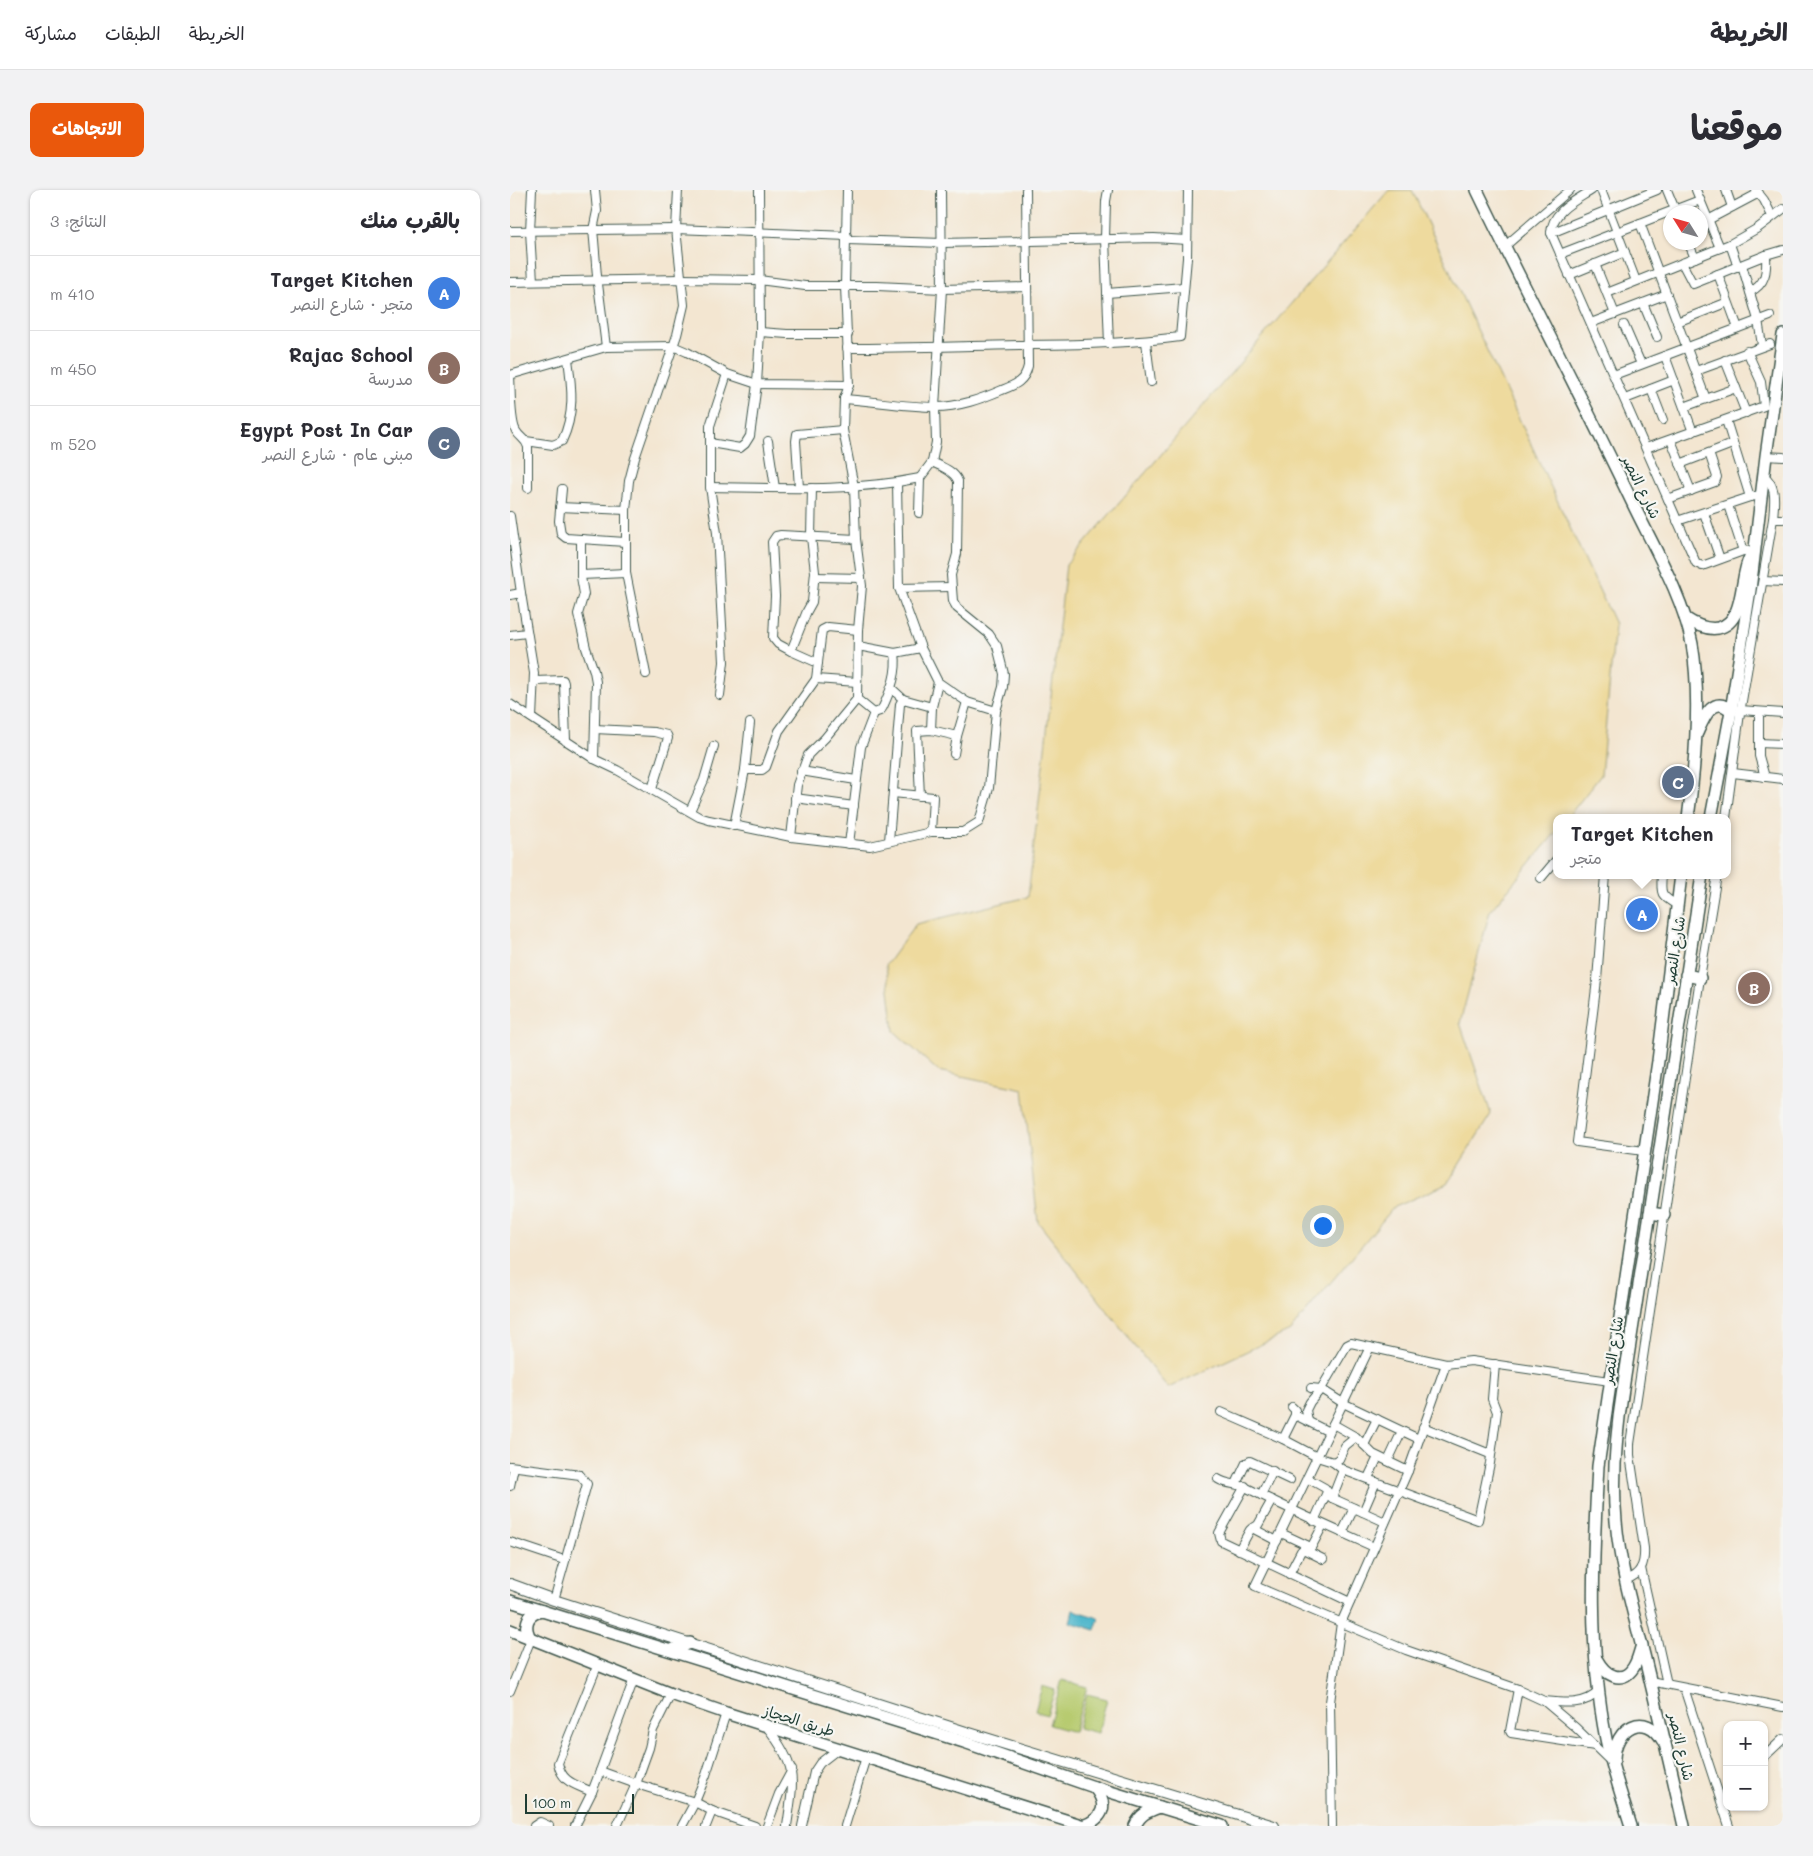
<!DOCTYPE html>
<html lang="ar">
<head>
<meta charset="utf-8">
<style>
  body { margin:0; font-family:Mali,"Playpen Sans Arabic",sans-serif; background:#f2f2f3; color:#2b2b33; direction:rtl }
  .controls { position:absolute; right:15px; bottom:15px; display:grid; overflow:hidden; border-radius:10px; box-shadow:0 1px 4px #0004 }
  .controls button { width:45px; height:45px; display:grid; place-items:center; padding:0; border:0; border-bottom:1px solid #e1e1e2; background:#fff; color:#2b2b33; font:25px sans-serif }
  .compass { position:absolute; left:1153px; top:15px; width:45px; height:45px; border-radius:50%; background:#fff; box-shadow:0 1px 4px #0004; rotate:307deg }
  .scale { position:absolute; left:15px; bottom:12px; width:109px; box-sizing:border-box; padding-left:5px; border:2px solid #1f3d34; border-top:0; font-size:14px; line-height:18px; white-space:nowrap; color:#1f3d34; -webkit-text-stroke:4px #f6f6f2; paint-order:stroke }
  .you { position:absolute; left:812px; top:1035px; width:18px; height:18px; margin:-12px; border:4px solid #fff; border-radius:50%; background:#1a73e8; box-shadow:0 0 0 8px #1a73e833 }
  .badge { display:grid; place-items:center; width:32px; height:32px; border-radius:50%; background:#ea580c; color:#fff; font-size:16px; font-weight:700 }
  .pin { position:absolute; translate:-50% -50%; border:2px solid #fff; box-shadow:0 1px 5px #0006 }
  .popup { position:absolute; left:1043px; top:624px; width:178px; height:65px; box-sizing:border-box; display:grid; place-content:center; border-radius:10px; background:#fff; filter:drop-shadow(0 1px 4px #0005); font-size:16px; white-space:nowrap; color:#7c7c81 }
  .popup b { font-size:19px; color:#2b2b33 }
  .popup::after { content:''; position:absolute; left:50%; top:100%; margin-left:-10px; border:10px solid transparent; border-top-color:#fff }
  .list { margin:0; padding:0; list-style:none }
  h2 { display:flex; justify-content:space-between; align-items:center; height:65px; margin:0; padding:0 20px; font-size:21px }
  h2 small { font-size:16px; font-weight:400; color:#7c7c81 }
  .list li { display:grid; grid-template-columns:32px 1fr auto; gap:15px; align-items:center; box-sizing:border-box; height:75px; padding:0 20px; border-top:1px solid #e1e1e2 }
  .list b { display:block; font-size:19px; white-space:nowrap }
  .list p { margin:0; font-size:16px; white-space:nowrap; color:#7c7c81 }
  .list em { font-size:16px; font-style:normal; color:#7c7c81 }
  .map { position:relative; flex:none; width:1273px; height:1636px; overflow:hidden; direction:ltr; border-radius:10px }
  header { display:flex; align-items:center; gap:30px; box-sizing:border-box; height:70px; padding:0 25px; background:#fff; border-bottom:1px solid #e1e1e2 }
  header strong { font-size:24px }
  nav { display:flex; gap:28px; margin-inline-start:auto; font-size:18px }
  .intro { display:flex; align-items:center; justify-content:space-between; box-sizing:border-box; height:120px; padding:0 30px }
  h1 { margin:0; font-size:35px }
  .button { padding:12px 22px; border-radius:10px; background:#ea580c; color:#fff; font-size:18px; font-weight:700 }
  main { display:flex; gap:30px; padding:0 30px }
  aside { flex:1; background:#fff; border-radius:10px; box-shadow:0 1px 4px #0004 }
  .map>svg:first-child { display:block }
  .green { fill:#b7cb6f; stroke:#6b8452 }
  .sand { fill:#eeda9e; stroke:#868c69 }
  .water { fill:#4cb5ca; stroke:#36797f }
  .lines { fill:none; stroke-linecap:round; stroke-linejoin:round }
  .street-casing { stroke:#3f564c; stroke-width:10 }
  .secondary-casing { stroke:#3f564c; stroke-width:12 }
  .primary-casing { stroke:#3f564c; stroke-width:14 }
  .street { stroke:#fff; stroke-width:8 }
  .secondary { stroke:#fff; stroke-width:10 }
  .primary { stroke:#fff; stroke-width:11 }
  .labels { text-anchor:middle; stroke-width:4.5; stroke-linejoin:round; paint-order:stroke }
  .street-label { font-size:15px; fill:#1f3d34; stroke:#f6f6f2 }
</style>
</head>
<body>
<header>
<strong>الخريطة</strong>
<nav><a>الخريطة</a><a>الطبقات</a><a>مشاركة</a></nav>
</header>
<div class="intro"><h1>موقعنا</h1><a class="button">الاتجاهات</a></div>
<main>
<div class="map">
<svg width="1273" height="1636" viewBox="0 0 1273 1636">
  <rect width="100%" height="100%" fill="#f6f6f2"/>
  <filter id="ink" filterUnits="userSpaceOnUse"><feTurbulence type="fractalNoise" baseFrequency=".02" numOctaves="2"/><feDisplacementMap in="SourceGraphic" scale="10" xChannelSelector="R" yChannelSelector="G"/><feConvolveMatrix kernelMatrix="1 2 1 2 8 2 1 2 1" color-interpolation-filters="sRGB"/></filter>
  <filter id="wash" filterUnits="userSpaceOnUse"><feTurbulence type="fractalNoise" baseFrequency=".0096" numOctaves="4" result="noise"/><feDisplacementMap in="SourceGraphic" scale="20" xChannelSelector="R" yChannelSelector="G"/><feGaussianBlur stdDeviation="1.12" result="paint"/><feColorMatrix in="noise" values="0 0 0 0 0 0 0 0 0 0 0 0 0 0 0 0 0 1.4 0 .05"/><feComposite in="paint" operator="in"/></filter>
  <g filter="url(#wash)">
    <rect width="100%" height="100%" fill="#f3e6d1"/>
    <g class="green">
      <polygon points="552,1490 577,1497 564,1542 539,1535"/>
      <polygon points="532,1496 545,1500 537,1525 525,1521"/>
      <polygon points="577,1504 597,1509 588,1543 568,1538"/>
    </g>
    <polygon class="sand" points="879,0 902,0 1105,434 1091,585 1057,628 1047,628 1047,641 980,721 950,833 981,924 937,994 884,1017 780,1141 658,1198 528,1032 513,899 428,881 384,841 376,775 406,734 518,707 556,375"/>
    <polygon class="water" points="563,1420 589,1428 585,1440 560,1432"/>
  </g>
  <g filter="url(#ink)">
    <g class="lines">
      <g class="street-casing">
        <g id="street">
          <polyline points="22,0 20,41 23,91"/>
          <polyline points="85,0 87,21 83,40 84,50 87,86 96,157"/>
          <polyline points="598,0 596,11 595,49 599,154"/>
          <path d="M 1082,0 C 1065,11 1042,21 1041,43 L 1175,348 L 1186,373 L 1192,376 L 1233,361 L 1245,360"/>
          <polyline points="1091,0 1126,91"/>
          <polyline points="1157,0 1166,22"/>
          <polyline points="1186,0 1210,58"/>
          <polyline points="1216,0 1222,17"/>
          <polyline points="1246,0 1254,10 1262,26"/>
          <polyline points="1198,30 1249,3"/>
          <polyline points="1130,33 1196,209"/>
          <polyline points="0,41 166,39 337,46"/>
          <polyline points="1041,43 1147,0"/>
          <polyline points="337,50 433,53 644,48 677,50"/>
          <polyline points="1178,52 1185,68"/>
          <polyline points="1220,54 1228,77"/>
          <polyline points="994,57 1060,0"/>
          <polyline points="1050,64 1190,10"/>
          <polyline points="1256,65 1273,60"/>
          <path d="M 1172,73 L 1183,94 L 1256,65 C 1257,81 1256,94 1240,102"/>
          <polyline points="1085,74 1105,124"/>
          <polyline points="1232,75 1248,130 1252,155"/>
          <polyline points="1208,84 1228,138"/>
          <polyline points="1059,85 1115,62"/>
          <polyline points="0,92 171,89 249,90 295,96 367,96 432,99 517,97"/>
          <polyline points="597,103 674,97"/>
          <polyline points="1097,103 1220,54 1248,38 1273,19"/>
          <polyline points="1133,113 1147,147"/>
          <polyline points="1167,132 1218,112"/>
          <polyline points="1081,133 1157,104"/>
          <polyline points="1114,135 1131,174"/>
          <polyline points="250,142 277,144 338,144"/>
          <polyline points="636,152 641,192"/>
          <path d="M 337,158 C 395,158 452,156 509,155 C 563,155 616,154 670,147 L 677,68 L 678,0"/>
          <polyline points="1155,166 1183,242"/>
          <polyline points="1215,170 1236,223"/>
          <polyline points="1186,181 1260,154"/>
          <polyline points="0,185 96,157 163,156 177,162 217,184 247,194 339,195 335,96 337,0"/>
          <polyline points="1104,185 1260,126"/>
          <path d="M 0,186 C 1,199 0,231 6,241 C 10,248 16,249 18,257 L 18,298"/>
          <polyline points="339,195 334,209 333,240 344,297 346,349 352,396 348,440 347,509"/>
          <polyline points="1141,199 1153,230"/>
          <path d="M 334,209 C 363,211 397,217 425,217 C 449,217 471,209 492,200 C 505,195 515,191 518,176 L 516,0"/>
          <polyline points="1115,209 1164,190"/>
          <polyline points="1174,217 1226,198"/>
          <polyline points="1216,230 1240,307"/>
          <polyline points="1161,250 1181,301"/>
          <path d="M 16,251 L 43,255 L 52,251 C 65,224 62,198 58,169"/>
          <polyline points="258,251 265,298"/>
          <polyline points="200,253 230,258 235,254 240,246 247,194 250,142 249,0"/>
          <polyline points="1136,258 1254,216 1251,192 1237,161"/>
          <polyline points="1256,266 1273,267"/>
          <polyline points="1170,274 1222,254"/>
          <path d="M 200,297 C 269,298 342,302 410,288"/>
          <polyline points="289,298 286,251 287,244 333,240"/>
          <polyline points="302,298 301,347 305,382 302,412 297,421 281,461 308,473"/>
          <polyline points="52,299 49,331 51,344 56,348 115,352"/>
          <polyline points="1158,309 1205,292 1207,287 1199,263"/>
          <polyline points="1218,315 1233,361"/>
          <polyline points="50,317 116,320"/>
          <polyline points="409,323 410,288 422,272 426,252 425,217 432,99 431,0"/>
          <polyline points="1194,323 1210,369"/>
          <polyline points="0,326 11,403 24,483 22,528"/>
          <polyline points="1263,329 1273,329"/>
          <polyline points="1167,331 1240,307 1251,305"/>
          <polyline points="71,349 71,387 74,404 68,424 76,458 84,481 86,492 84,569"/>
          <polyline points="71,385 116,383"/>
          <polyline points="305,387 351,388"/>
          <polyline points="1253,391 1273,392"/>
          <polyline points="389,398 441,397"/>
          <polyline points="0,405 11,403"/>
          <polyline points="0,445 17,443"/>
          <polyline points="348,456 385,463 411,458 389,398 387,293"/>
          <polyline points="411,458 428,492 422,517 421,540"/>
          <polyline points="281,461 268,454 263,448 265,406 262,352 266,346 271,345 346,349"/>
          <polyline points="136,484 116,383 116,320 119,291 125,268 167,145 174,115 166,39 168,0"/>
          <polyline points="306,489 347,492"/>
          <polyline points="25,491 53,490 54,493 56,551"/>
          <polyline points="428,492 457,512 486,521"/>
          <polyline points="381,498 393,509 422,517"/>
          <polyline points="210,505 214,472 207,343 200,297 200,236 217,184"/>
          <path d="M 347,509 L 364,523 L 370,521 L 373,517 C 381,499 388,483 385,463"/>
          <path d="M 0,514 L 84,569 L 107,580 L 189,627 L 199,630 L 281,647 L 360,656 L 421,642 L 453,642 L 469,632 L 479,598 L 486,521 L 493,497 L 494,484 L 487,456 L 479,444 L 447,418 L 443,411 L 441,385 L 447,364 L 448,291 C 444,281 432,277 422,272"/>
          <polyline points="1230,520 1273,523"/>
          <polyline points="1249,522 1249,566 1255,587"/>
          <polyline points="85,539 144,542 157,545 158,548 142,599"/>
          <polyline points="1249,553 1273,554"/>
          <polyline points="444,564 447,546 457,512"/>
          <polyline points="235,580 252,580 256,577 269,541 306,489 312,440 318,437 348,440"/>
          <polyline points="291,581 346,590"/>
          <polyline points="1223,583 1273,589"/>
          <polyline points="383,603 423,607 421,642"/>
          <polyline points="410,606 407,541 421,540 447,546"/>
          <polyline points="285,608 344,616"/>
          <polyline points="180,621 194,590 204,556"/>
          <path d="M 1216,628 L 1230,523 L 1263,329 C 1264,313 1268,296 1253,285"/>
          <polyline points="224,636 235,580 240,533"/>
          <polyline points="281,647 287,595 298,565 315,548 347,509"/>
          <polyline points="379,651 390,514 393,509"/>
          <polyline points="339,654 351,557 364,523"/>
          <polyline points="1095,685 1087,790 1067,952 1134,961"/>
          <path d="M 1152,685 C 1150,704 1151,706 1167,715"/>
          <polyline points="1031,688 1047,669"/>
          <polyline points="860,1157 745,1396 896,1460 1008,1499 1034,1511 1066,1538 1100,1571"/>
          <polyline points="801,1198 811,1199 833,1213 909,1249"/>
          <polyline points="782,1217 785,1220 785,1225 819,1242"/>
          <polyline points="711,1222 773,1249 807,1267 823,1272 833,1280 968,1330 980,1273 987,1222 982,1209 985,1174"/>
          <polyline points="798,1231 796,1220 800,1212 811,1199 837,1155 841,1153 936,1174 961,1171 1100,1191"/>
          <polyline points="823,1234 846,1247 863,1264 898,1281"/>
          <polyline points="913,1237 980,1264"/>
          <polyline points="773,1249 785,1225"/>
          <polyline points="854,1255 867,1229"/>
          <polyline points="878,1271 892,1241"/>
          <polyline points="823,1272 829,1269 835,1256 846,1247"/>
          <polyline points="0,1276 70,1285 77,1294 44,1410"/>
          <polyline points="797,1288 815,1298 822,1308 875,1332"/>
          <polyline points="858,1288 868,1267"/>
          <path d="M 708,1289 C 717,1295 727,1293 737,1298 C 779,1319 821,1338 864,1357"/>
          <polyline points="726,1294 736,1273 740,1271 780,1290"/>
          <polyline points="0,1296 4,1277"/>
          <polyline points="735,1296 709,1343 711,1351 840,1412"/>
          <polyline points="751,1305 763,1281"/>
          <polyline points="822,1308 833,1280"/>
          <polyline points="853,1322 866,1292"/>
          <polyline points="804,1331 817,1302"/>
          <polyline points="742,1338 767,1351"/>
          <polyline points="771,1343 801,1357"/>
          <polyline points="832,1343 844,1318"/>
          <polyline points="0,1352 54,1370"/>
          <polyline points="793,1359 813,1369"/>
          <polyline points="729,1360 740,1340 748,1335 762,1310"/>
          <polyline points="1131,1378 1157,1494"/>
          <polyline points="779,1384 791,1361 802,1356 813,1335"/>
          <path d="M 1115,1390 C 1131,1385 1135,1374 1134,1358 L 1120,1265 L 1120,1254 L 1190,788 L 1207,685"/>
          <path d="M 88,1474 L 48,1573 C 52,1593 65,1594 82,1602 L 90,1581 L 126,1594 L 107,1636"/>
          <polyline points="1140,1491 1273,1517"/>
          <polyline points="1174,1498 1219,1636"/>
          <polyline points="1008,1499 1000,1541 1001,1543 1085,1556"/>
          <polyline points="0,1501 21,1449"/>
          <polyline points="161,1504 143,1540 139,1558 126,1594 185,1612 202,1621 245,1636"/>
          <path d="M 1034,1511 C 1054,1513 1075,1516 1089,1501"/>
          <path d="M 257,1537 C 288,1577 284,1588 277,1636"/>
          <polyline points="1254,1567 1273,1549"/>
          <polyline points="90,1581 124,1489"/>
          <polyline points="24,1636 30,1632 39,1636"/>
          <polyline points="65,1636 82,1602"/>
          <polyline points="172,1636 185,1612 196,1585 216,1523"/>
          <polyline points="196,1636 202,1621"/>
          <polyline points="257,1636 269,1604 282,1580"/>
          <polyline points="292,1636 304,1582 310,1573 328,1559"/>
          <polyline points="335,1636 356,1567"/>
          <polyline points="822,1636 820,1512 831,1433 898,1281 936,1174"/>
        </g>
      </g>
      <g class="secondary-casing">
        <polyline id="secondary" points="0,1394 44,1410 456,1542 764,1636"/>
      </g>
      <g class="primary-casing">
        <g id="primary">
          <path d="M 967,0 C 1017,104 1072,207 1122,312 C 1143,356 1173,406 1182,454 C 1191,506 1185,576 1178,628"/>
          <path d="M 1175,428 C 1184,434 1196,440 1208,438 C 1236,432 1229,387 1240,367"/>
          <path d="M 1187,543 C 1193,530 1203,503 1221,521"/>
          <polyline points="1201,628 1221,521 1240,400 1256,266 1273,145"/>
          <polyline points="1176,785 1190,788"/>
          <polyline points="1140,1023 1154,1025"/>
          <polyline points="0,1411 454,1552 584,1597 712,1636"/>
          <polyline points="0,1440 161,1504 216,1523 574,1636"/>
          <path d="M 21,1449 C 13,1438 16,1423 32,1421"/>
          <polyline points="162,1460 180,1453"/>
          <path d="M 1087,1470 C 1095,1485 1112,1495 1123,1478 C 1128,1471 1129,1463 1132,1455"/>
          <path d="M 1104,1570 C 1104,1537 1136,1520 1153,1551"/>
          <path d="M 573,1636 C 594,1628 599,1615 584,1597"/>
          <path d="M 625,1636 C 630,1624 638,1621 650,1617"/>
          <path d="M 1121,1636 C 1112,1607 1102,1578 1096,1549 C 1078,1457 1083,1368 1088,1276 L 1148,871 L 1171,685"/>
          <path d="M 1174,1636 C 1161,1579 1148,1522 1134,1465 C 1123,1421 1110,1377 1106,1331 C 1102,1287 1106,1243 1113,1199 L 1192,685"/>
        </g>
      </g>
      <use href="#street" class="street"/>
      <use href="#secondary" class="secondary"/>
      <use href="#primary" class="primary"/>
    </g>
  </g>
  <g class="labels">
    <g class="street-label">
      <text transform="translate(1131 297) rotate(64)" y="5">شارع النصر</text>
      <text transform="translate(1165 760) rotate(-81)" y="5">شارع النصر</text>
      <text transform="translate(1103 1160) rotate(-81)" y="5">شارع النصر</text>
      <text transform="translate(289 1531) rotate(17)" y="5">طريق الحجاز</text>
      <text transform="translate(1171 1557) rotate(77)" y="5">شارع النصر</text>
    </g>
  </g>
</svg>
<div class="controls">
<button>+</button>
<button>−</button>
</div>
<svg class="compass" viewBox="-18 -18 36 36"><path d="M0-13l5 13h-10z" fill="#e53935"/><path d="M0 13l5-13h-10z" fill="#7c7c81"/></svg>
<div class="scale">100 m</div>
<div class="you"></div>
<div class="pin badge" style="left:1132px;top:724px;background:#3f7fe0">A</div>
<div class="popup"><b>Target Kitchen</b>متجر</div>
<div class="pin badge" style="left:1244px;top:798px;background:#8d6e63">B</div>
<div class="pin badge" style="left:1168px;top:592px;background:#5c6f8a">C</div>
</div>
<aside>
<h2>بالقرب منك<small>النتائج: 3</small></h2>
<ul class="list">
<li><span class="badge" style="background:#3f7fe0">A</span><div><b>Target Kitchen</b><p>متجر · شارع النصر</p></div><em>410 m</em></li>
<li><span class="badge" style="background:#8d6e63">B</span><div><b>Rajac School</b><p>مدرسة</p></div><em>450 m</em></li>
<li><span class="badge" style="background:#5c6f8a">C</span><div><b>Egypt Post In Car</b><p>مبنى عام · شارع النصر</p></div><em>520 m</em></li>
</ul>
</aside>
</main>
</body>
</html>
